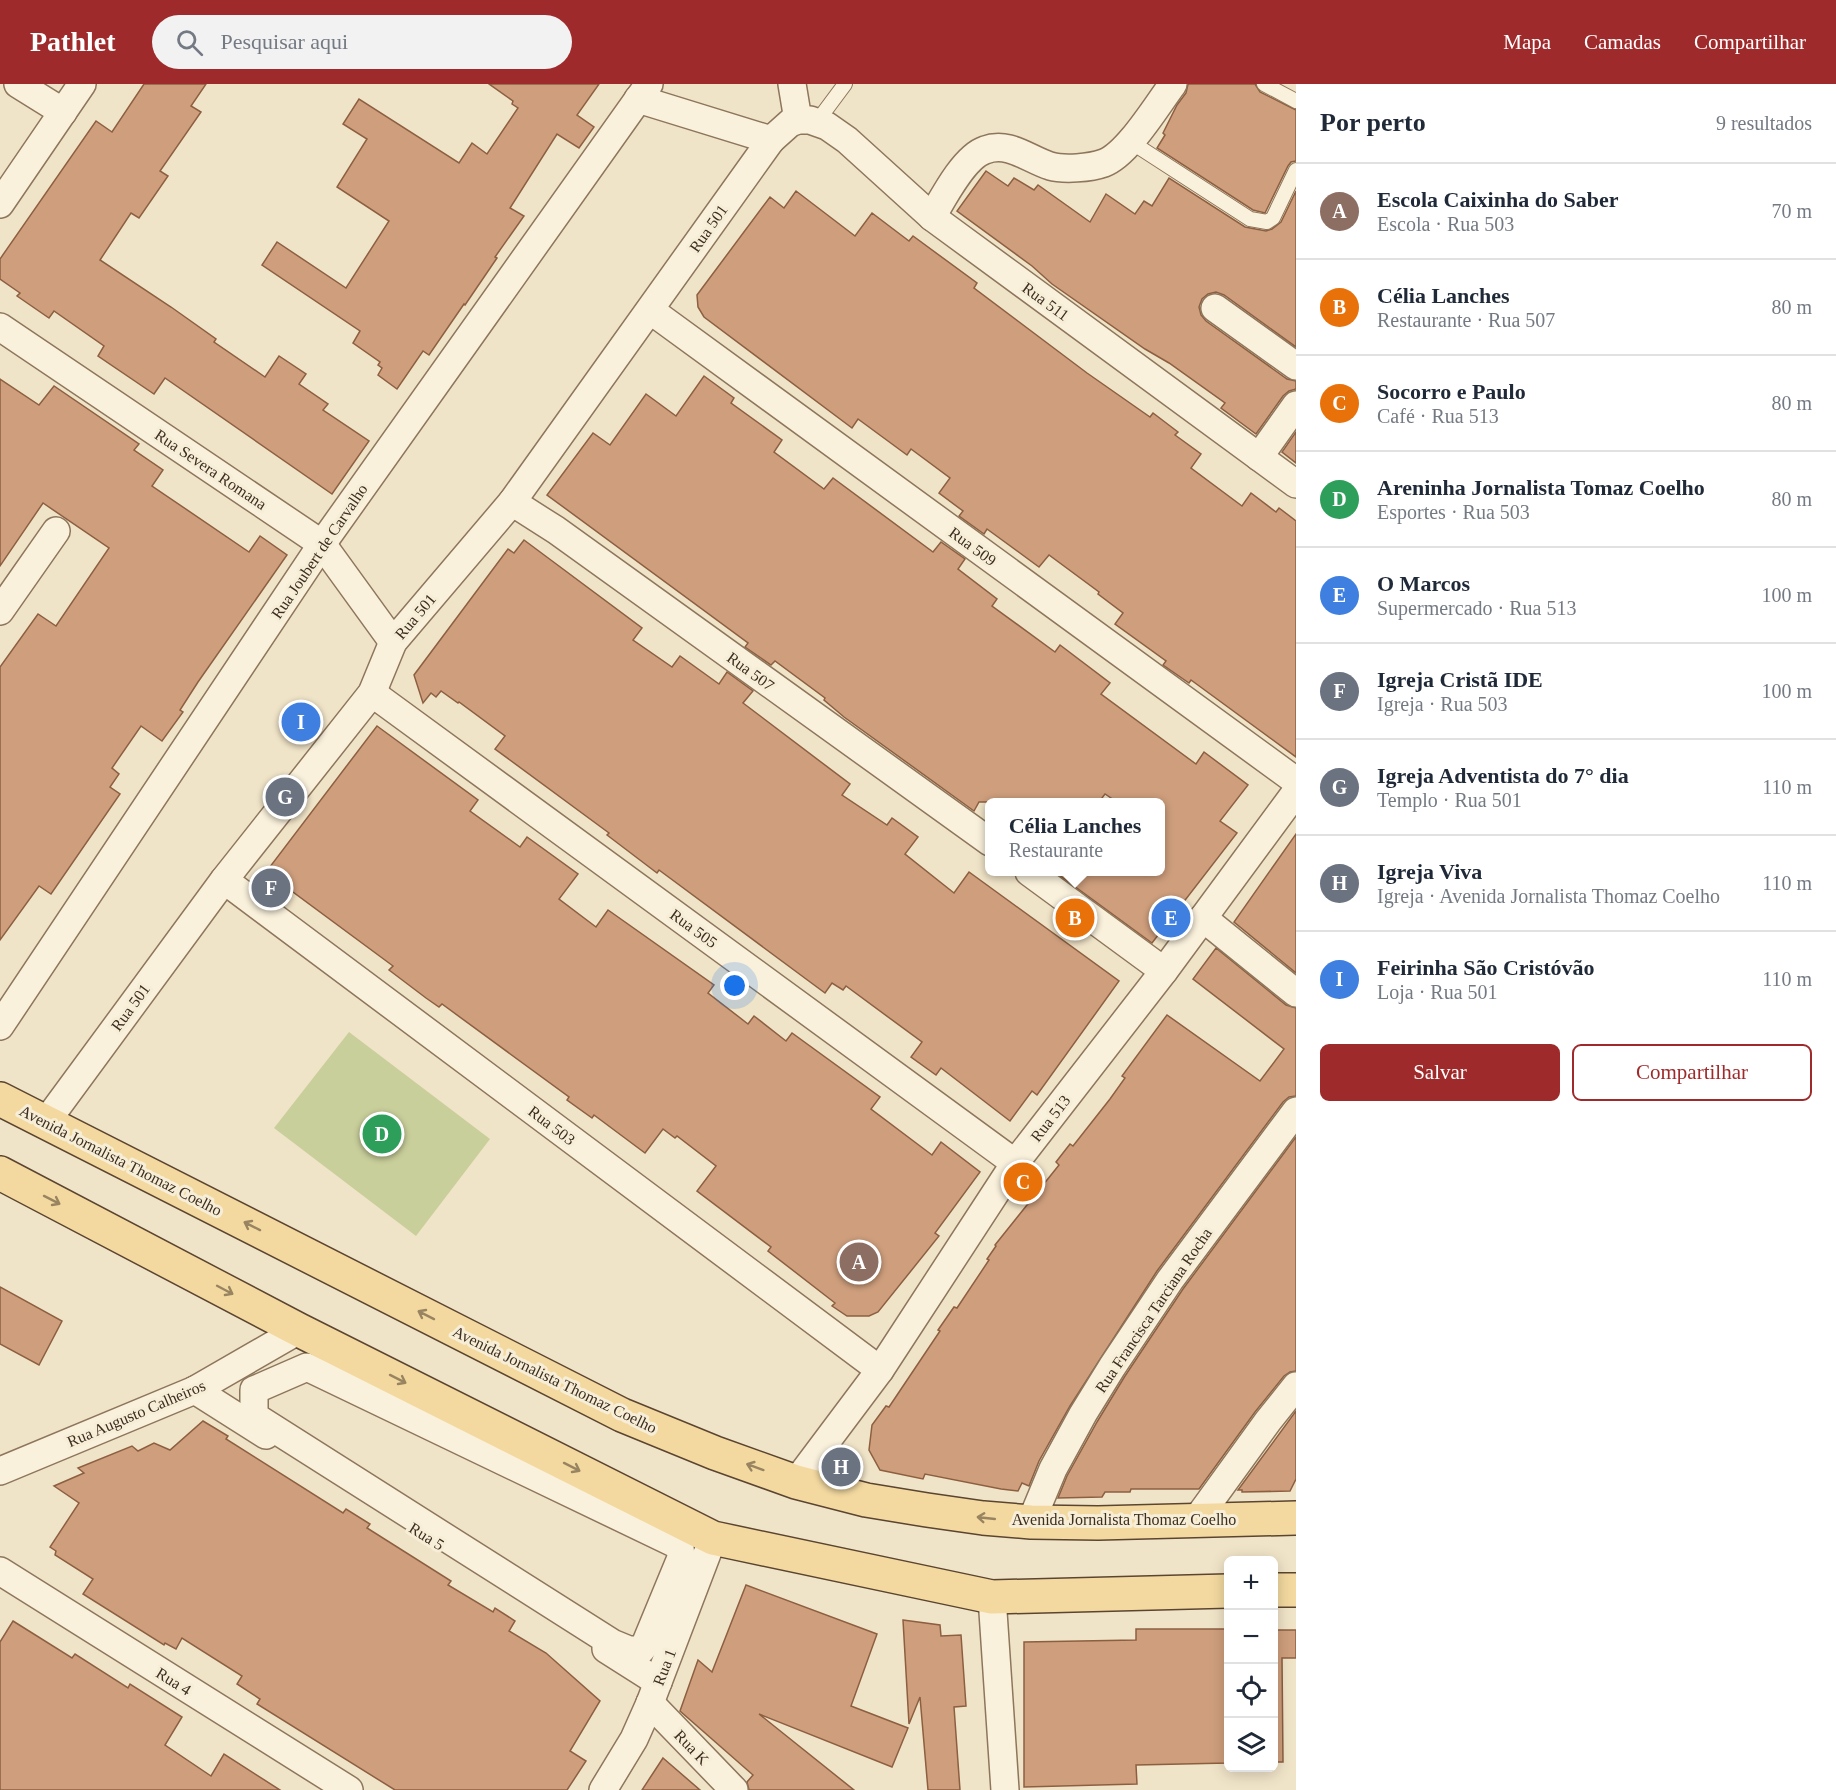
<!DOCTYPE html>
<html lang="pt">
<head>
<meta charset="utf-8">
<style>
  body { margin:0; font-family:"Times New Roman",serif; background:#f2f2f3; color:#1f2937 }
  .controls { position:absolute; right:18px; bottom:18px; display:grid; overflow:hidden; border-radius:9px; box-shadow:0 3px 15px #0003 }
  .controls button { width:54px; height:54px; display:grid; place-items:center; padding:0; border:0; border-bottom:2px solid #e0e1e3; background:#fff; color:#1f2937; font:30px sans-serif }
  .you { position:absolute; left:735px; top:902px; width:21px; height:21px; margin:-15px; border:4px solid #fff; border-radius:50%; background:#1a73e8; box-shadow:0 0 0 9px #1a73e833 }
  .badge { display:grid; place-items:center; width:39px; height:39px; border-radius:50%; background:#9e2a2b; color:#fff; font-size:20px; font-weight:700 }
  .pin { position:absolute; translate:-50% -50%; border:3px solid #fff; box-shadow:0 2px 6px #0006 }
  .popup { position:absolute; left:985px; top:714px; width:180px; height:78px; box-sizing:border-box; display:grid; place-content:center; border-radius:9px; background:#fff; filter:drop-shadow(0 2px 4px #0005); font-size:20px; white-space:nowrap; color:#747a83 }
  .popup b { font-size:22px; color:#1f2937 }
  .popup::after { content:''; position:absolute; left:50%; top:100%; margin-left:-12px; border:12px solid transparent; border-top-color:#fff }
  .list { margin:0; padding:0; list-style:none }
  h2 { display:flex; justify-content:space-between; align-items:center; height:78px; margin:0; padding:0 24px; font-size:26px }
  h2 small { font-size:20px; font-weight:400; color:#747a83 }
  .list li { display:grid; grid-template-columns:39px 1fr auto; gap:18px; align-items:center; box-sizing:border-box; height:96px; padding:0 24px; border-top:2px solid #e0e1e3 }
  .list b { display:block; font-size:22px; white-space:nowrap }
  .list p { margin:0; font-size:20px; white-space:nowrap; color:#747a83 }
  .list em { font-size:20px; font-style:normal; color:#747a83 }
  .actions { display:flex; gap:12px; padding:18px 24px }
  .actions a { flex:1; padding:14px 0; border:2px solid #9e2a2b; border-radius:9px; text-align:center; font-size:21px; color:#9e2a2b }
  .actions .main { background:#9e2a2b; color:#fff }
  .icon { flex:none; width:33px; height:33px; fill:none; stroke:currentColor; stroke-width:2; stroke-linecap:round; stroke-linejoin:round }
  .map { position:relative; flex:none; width:1296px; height:1706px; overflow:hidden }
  header { display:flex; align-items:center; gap:36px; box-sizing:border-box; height:84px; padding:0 30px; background:#9e2a2b; color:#fff }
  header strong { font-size:28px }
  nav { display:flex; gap:33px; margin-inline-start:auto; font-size:21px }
  .search { width:420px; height:54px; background:#f2f2f3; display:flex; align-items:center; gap:15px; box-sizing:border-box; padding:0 21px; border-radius:33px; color:#747a83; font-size:22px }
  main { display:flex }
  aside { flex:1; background:#fff }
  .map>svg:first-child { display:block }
  .green { fill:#c9cf9b }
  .building { fill:#cf9f7d; stroke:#8d5f41; stroke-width:1.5 }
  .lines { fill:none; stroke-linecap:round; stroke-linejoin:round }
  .lane-casing { stroke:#8d765c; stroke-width:16 }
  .street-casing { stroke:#8d765c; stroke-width:30 }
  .primary-casing { stroke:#5b4430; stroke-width:36 }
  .lane { stroke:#faf1dc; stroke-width:14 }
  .street { stroke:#faf1dc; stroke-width:27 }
  .primary { stroke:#f3d9a0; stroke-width:33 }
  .oneway { stroke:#988460 }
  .labels { text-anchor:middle; stroke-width:6; stroke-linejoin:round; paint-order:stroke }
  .street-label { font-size:16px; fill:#3d2e20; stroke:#f7eed8 }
</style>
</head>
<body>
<header>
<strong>Pathlet</strong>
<div class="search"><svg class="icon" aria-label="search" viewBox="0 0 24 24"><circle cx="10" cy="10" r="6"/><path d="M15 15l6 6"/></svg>Pesquisar aqui</div>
<nav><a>Mapa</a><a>Camadas</a><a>Compartilhar</a></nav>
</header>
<main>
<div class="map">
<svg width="1296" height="1706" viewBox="0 0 1296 1706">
  <rect width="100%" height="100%" fill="#f0e4c8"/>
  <polygon class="green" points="349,948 490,1055 416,1152 274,1044"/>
  <g class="building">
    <polygon points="144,0 206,0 191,22 201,28 160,87 168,92 139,134 131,129 100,176 171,223 216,255 214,258 265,293 279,272 306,290 299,300 328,320 323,326 369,357 332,410 165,294 154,310 98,272 104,262 54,227 49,234 17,212 20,209 0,195 0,175 96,37 112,48"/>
    <polygon points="489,0 599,0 577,31 594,43 579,64 557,50 510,124 524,132 495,173 497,174 465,221 464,220 429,271 423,267 397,305 378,291 382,284 378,281 380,278 353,259 360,247 262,181 277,158 346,204 389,137 337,103 367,55 343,40 359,15 459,79 472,59 487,70 518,24 512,20 513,17"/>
    <polygon points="1188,0 1255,0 1260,8 1296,26 1296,77 1291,78 1288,82 1265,129 1253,126 1157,64 1165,51 1163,49 1177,21 1186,9"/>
    <polygon points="986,87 1008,102 1014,94 1034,106 1038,101 1090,138 1106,110 1135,130 1144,117 1152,122 1169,94 1245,143 1266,147 1272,145 1281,138 1296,107 1296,263 1224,211 1216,208 1208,210 1202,215 1199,223 1201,231 1206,237 1287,295 1296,297 1296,305 1289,307 1283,312 1256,350 1221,324 1225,319 1169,279 1145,265 1052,200 1032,182 957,127"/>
    <polygon points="796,107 855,152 872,129 909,157 913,152 977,199 974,204 1087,289 1150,333 1153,329 1178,348 1175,351 1201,370 1191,384 1242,422 1251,409 1276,428 1279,424 1296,437 1296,673 1191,596 1189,599 1163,581 1166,577 1115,540 1123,529 1098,510 1099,508 1049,471 1039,483 987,445 984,450 959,432 963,427 939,409 950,394 911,365 907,371 858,335 852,344 704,233 698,223 697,211 770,113 784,124"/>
    <polygon points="704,292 734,314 731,319 782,356 774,368 824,405 833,394 933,468 941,458 965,475 958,485 997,515 992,522 1055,568 1060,561 1110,599 1101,610 1196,680 1204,668 1248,701 1220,737 1237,749 1152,859 1055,788 1161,788 1161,718 1117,718 1105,710 1099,718 979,718 974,727 844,633 824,616 825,614 775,577 771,581 745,563 748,559 547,411 593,349 610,361 646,310 676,332"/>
    <polygon points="0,295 39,321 54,302 139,360 134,366 163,386 152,402 249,468 260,452 287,471 198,598 180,626 183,628 162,657 141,642 112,684 119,690 110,703 120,710 51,810 39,802 0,856 0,583 38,530 56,542 109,464 43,419 0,482"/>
    <polygon points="1296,348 1296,379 1282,368"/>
    <polygon points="524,456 642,544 633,556 672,583 680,572 719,600 727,588 753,607 743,619 850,700 842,711 887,741 892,734 918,753 905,770 954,809 969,788 1119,897 1037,1011 1032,1007 1010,1037 941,984 936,991 911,973 922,958 846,902 843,906 832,899 825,909 659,786 657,789 607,751 609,749 495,665 505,652 459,618 458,619 441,607 436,613 431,609 423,619 414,591 508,465 514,469"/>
    <polygon points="377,642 478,716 470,727 520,763 527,753 578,790 559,815 596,843 608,826 714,901 708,909 748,940 754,932 786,957 792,949 880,1013 871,1025 932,1071 941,1058 980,1088 935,1149 939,1152 878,1228 869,1232 847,1232 832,1222 835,1219 768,1167 771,1163 697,1107 716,1082 677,1052 675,1054 663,1045 645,1069 594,1031 592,1034 567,1016 569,1013 442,920 439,923 426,914 389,886 393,882 266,788"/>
    <polygon points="1296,750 1296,889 1234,838"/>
    <polygon points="1216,864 1286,921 1296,924 1296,1012 1289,1013 1283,1018 1157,1187 1070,1322 1039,1377 1029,1402 1022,1399 1018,1407 1001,1405 925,1390 923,1395 880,1386 869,1366 872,1341 886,1322 889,1323 940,1247 938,1246 954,1223 957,1224 989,1176 987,1175 996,1162 995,1161 1059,1081 1056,1078 1070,1060 1073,1062 1110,1015 1125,994 1122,992 1167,931 1260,997 1284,965 1193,895"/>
    <polygon points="1296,1053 1296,1287 1290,1288 1284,1292 1255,1328 1199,1405 1131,1405 1130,1408 1105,1408 1102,1413 1058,1414 1067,1392 1097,1338 1125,1292 1183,1205"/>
    <polygon points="0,1203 62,1237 39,1281 0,1260"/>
    <polygon points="1296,1327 1296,1395 1290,1407 1242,1408 1242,1406 1238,1406"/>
    <polygon points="203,1337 228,1352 226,1355 343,1429 346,1425 370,1440 367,1444 451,1497 448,1501 493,1528 495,1524 515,1537 509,1547 546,1569 600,1617 570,1667 586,1677 567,1706 395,1706 257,1620 260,1615 237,1600 242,1592 182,1554 176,1565 165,1559 164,1561 83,1510 93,1495 55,1471 56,1467 50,1463 79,1419 54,1402 84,1389 78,1384 132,1362 138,1367 154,1359 170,1366"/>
    <polygon points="746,1501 877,1550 851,1622 908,1644 892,1683 759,1630 854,1706 749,1706 747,1698 753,1691 680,1627 698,1576 712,1588"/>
    <polygon points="903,1536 940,1541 941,1552 961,1551 966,1622 954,1623 960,1706 928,1706 920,1613 909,1640"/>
    <polygon points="13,1537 72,1574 75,1570 128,1604 130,1600 182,1633 165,1661 211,1692 224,1670 280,1706 0,1706 0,1558"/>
    <polygon points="1136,1545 1228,1545 1228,1679 1136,1681 1137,1700 1024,1703 1024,1558 1136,1556"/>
    <polygon points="1274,1546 1296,1546 1296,1574 1282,1574 1283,1678 1274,1678"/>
    <polygon points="663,1674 700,1706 642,1706"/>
  </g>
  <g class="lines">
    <g class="lane-casing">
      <g id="lane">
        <polyline points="1264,0 1296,17"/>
        <polyline points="816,39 845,0"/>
        <polyline points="1131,58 1250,135 1267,138 1273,134 1296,86"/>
      </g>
    </g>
    <g class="street-casing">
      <g id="street">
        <polyline points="18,0 63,28"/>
        <polyline points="792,0 798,36"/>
        <polyline points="638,15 771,56"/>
        <polyline points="0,120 82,0"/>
        <path d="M 932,133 C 943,114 964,73 985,66 C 1009,57 1028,75 1050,82 C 1064,86 1090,84 1104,79 C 1128,70 1157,21 1173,0"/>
        <polyline points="1215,224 1296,282"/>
        <polyline points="650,226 1296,697"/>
        <polyline points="0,243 322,460 393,558"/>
        <polyline points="1259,373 1296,321"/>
        <polyline points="512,418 556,446 990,758"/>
        <polyline points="0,527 56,447"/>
        <polyline points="372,609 1015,1079"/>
        <polyline points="1029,788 1164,887"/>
        <polyline points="224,796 880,1286"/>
        <polyline points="1203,834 1296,909"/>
        <polyline points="0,942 322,460 649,0"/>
        <polyline points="46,1038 224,796 372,609 393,558 512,418 771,56 790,39 798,36 810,36 827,42 847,56 932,133 1296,400"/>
        <polygon points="307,1283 680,1462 681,1474 645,1561 641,1566 629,1566 612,1559 254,1332 254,1306"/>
        <polyline points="195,1306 266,1351"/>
        <polyline points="0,1387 195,1306 299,1246"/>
        <polyline points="796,1398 880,1286 1015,1079 1164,887 1296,708"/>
        <polyline points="1197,1435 1268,1337 1296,1302"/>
        <polyline points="1031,1438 1053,1385 1083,1330 1112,1283 1170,1196 1296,1027"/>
        <polyline points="0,1487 349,1706"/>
        <polyline points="992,1513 1005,1706"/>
        <polyline points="606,1565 658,1598"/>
        <polyline points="650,1619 734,1706"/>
        <polyline points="603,1706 634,1655 650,1619 713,1454"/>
      </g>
    </g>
    <g class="primary-casing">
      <g id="primary">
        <polyline points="0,1015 622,1331 715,1369 796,1398 866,1416 927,1426 983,1434 1031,1438 1098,1439 1296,1434"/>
        <polyline points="0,1089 299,1246 713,1454 992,1513 1228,1507"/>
        <polyline points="1274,1506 1296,1506"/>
      </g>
    </g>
    <use href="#lane" class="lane"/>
    <use href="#street" class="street"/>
    <use href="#primary" class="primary"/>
  </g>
  <defs><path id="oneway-shaft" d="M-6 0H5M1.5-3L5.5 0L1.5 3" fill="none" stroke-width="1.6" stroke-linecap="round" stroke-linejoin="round" transform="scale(1.5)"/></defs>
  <g class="oneway">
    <use href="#oneway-shaft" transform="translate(52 1116) rotate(27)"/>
    <use href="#oneway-shaft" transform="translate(252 1142) rotate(-153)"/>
    <use href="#oneway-shaft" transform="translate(225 1206) rotate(28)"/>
    <use href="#oneway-shaft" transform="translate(426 1231) rotate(-153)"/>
    <use href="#oneway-shaft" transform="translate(398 1295) rotate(27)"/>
    <use href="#oneway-shaft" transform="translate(572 1383) rotate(27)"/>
    <use href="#oneway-shaft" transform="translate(755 1383) rotate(-160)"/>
    <use href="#oneway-shaft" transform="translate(986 1434) rotate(-174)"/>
  </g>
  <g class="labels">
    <g class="street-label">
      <text transform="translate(708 144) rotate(-55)" y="6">Rua 501</text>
      <text transform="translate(1046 217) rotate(36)" y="6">Rua 511</text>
      <text transform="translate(211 385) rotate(34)" y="6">Rua Severa Romana</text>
      <text transform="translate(973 462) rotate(36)" y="6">Rua 509</text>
      <text transform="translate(319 467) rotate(-56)" y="6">Rua Joubert de Carvalho</text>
      <text transform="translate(415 532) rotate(-50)" y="6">Rua 501</text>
      <text transform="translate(751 587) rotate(36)" y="6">Rua 507</text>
      <text transform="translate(694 844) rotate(36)" y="6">Rua 505</text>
      <text transform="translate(130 923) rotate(-54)" y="6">Rua 501</text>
      <text transform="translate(1050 1034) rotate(-52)" y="6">Rua 513</text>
      <text transform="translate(552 1041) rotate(37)" y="6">Rua 503</text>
      <text transform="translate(121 1076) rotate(27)" y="6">Avenida Jornalista Thomaz Coelho</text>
      <text transform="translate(1153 1226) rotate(-56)" y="6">Rua Francisca Tarciana Rocha</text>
      <text transform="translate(555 1295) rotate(26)" y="6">Avenida Jornalista Thomaz Coelho</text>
      <text transform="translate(136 1329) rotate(-23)" y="6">Rua Augusto Calheiros</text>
      <text x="1124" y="1441">Avenida Jornalista Thomaz Coelho</text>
      <text transform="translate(427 1452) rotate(32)" y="6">Rua 5</text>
      <text transform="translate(664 1583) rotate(-69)" y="6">Rua 1</text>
      <text transform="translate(174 1597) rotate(32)" y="6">Rua 4</text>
      <text transform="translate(692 1663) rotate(46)" y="6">Rua K</text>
    </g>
  </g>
</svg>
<div class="controls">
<button>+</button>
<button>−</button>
<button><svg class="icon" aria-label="locate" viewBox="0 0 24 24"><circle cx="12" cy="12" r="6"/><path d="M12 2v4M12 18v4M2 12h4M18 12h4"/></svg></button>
<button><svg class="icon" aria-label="layers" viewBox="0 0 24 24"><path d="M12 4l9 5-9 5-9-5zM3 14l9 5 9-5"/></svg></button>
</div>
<div class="you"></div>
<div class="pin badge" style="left:859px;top:1178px;background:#8d6e63">A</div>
<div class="pin badge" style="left:1075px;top:834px;background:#e8710a">B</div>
<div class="popup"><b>Célia Lanches</b>Restaurante</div>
<div class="pin badge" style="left:1023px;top:1098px;background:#e8710a">C</div>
<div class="pin badge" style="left:382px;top:1050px;background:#2e9e5b">D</div>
<div class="pin badge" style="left:1171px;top:834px;background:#3f7fe0">E</div>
<div class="pin badge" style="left:271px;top:804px;background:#6b7280">F</div>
<div class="pin badge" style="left:285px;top:713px;background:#6b7280">G</div>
<div class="pin badge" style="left:841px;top:1383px;background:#6b7280">H</div>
<div class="pin badge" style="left:301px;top:638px;background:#3f7fe0">I</div>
</div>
<aside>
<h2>Por perto<small>9 resultados</small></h2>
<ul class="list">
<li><span class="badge" style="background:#8d6e63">A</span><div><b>Escola Caixinha do Saber</b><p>Escola · Rua 503</p></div><em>70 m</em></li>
<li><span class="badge" style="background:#e8710a">B</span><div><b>Célia Lanches</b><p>Restaurante · Rua 507</p></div><em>80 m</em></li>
<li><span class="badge" style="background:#e8710a">C</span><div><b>Socorro e Paulo</b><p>Café · Rua 513</p></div><em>80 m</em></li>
<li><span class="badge" style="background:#2e9e5b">D</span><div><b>Areninha Jornalista Tomaz Coelho</b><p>Esportes · Rua 503</p></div><em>80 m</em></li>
<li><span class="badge" style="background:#3f7fe0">E</span><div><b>O Marcos</b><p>Supermercado · Rua 513</p></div><em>100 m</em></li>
<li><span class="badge" style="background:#6b7280">F</span><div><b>Igreja Cristã IDE</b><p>Igreja · Rua 503</p></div><em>100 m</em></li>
<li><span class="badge" style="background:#6b7280">G</span><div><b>Igreja Adventista do 7° dia</b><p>Templo · Rua 501</p></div><em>110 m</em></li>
<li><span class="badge" style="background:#6b7280">H</span><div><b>Igreja Viva</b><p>Igreja · Avenida Jornalista Thomaz Coelho</p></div><em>110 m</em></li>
<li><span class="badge" style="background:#3f7fe0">I</span><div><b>Feirinha São Cristóvão</b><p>Loja · Rua 501</p></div><em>110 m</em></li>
</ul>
<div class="actions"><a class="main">Salvar</a><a>Compartilhar</a></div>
</aside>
</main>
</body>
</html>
